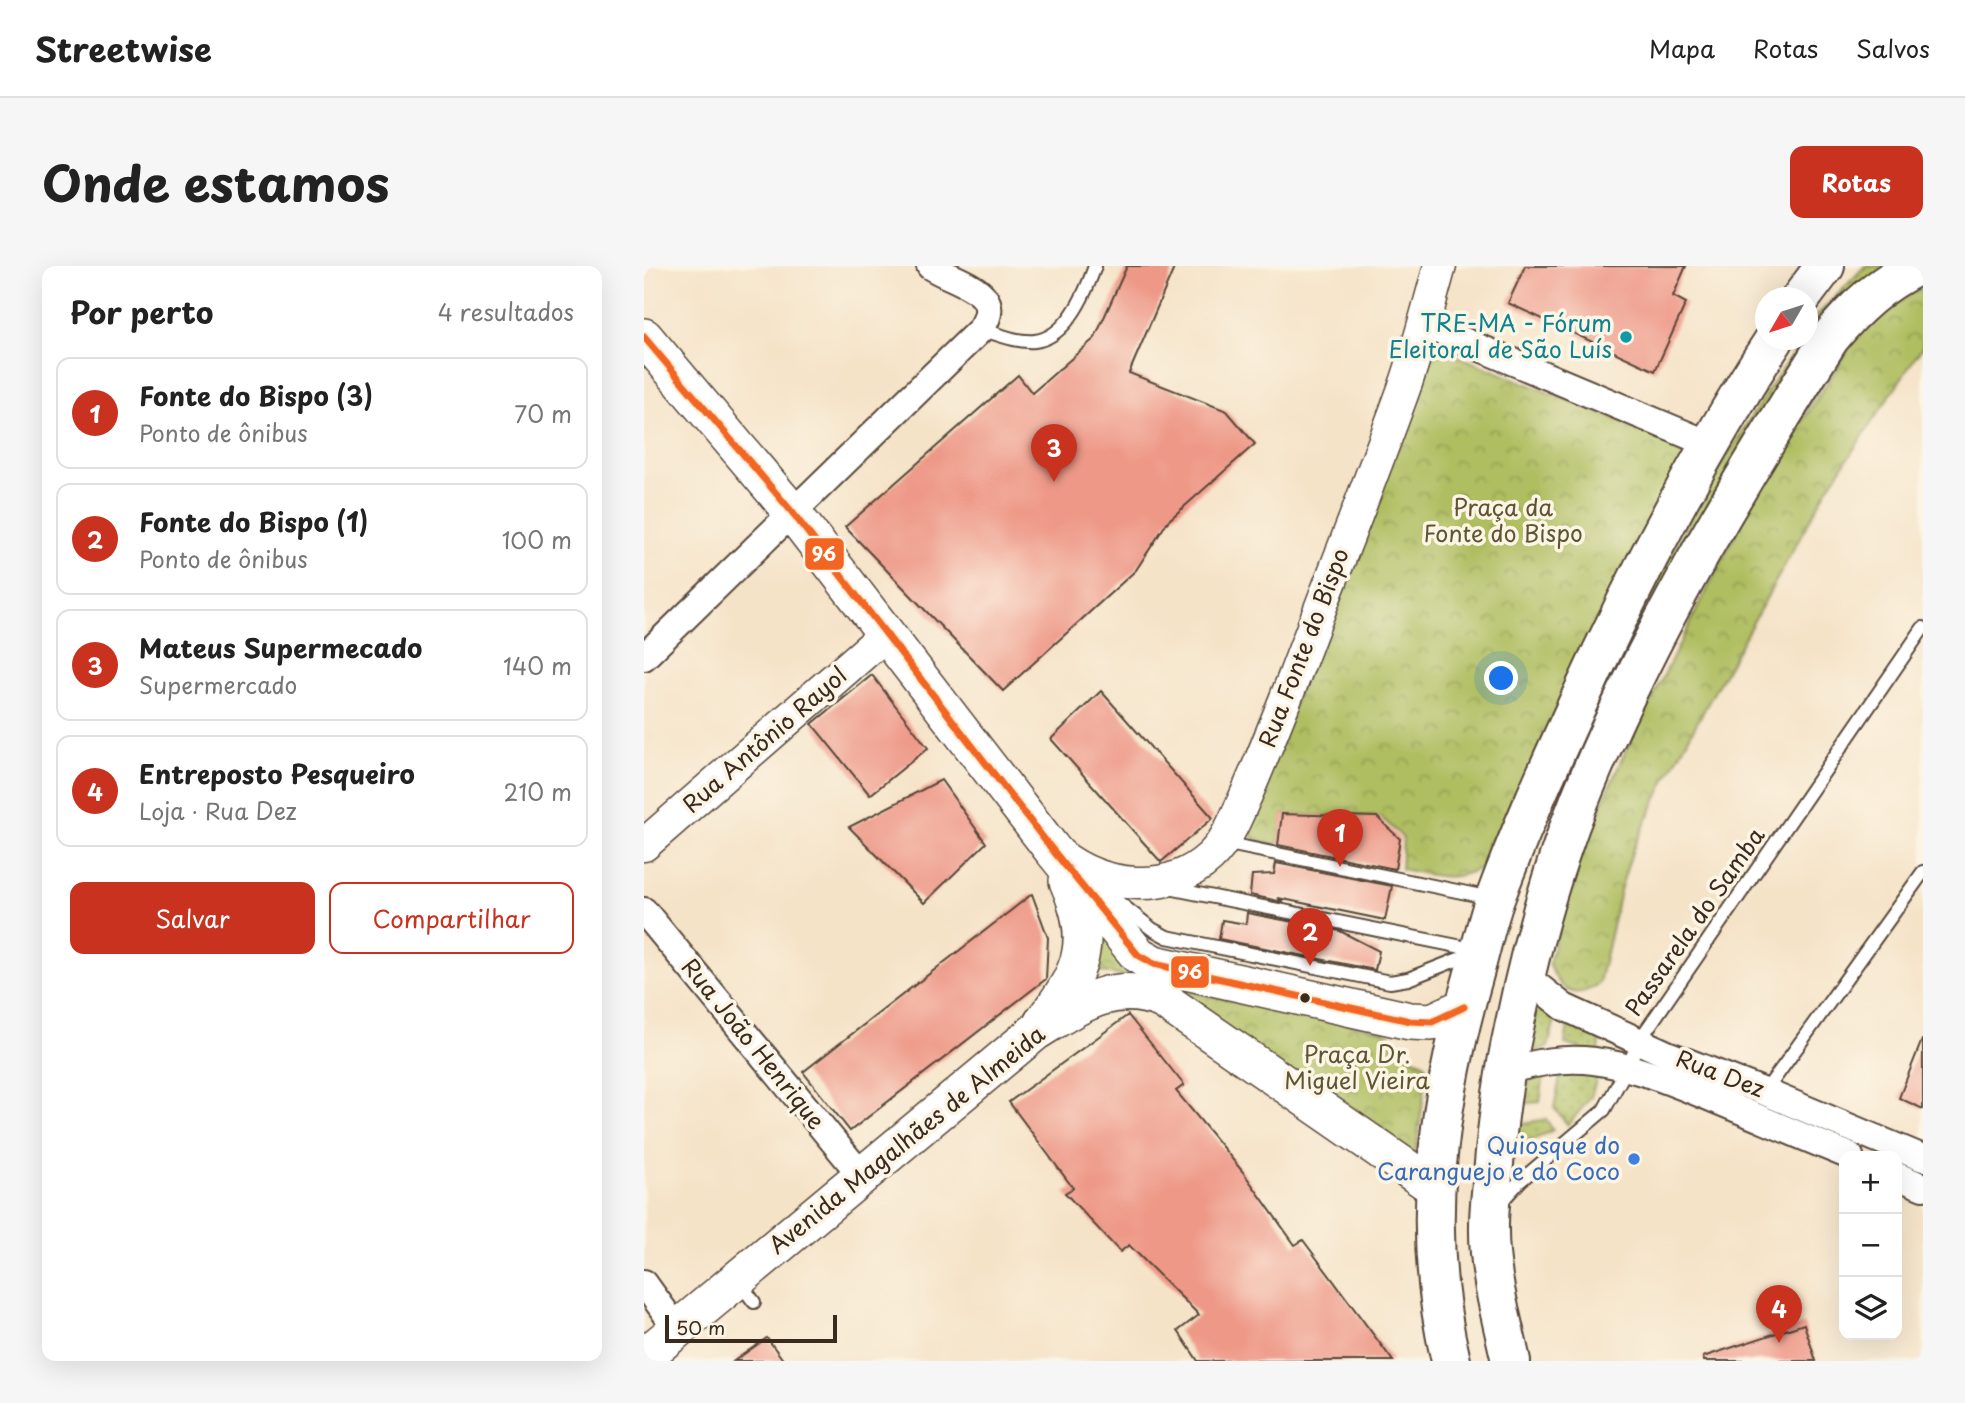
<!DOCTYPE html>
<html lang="pt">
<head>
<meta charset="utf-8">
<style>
  body { margin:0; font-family:"Playpen Sans",sans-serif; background:#f6f6f6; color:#222 }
  .controls { position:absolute; right:21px; bottom:21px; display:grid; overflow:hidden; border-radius:14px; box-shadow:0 7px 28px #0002 }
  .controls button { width:63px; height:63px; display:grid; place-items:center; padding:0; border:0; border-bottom:2px solid #e0e0e0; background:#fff; color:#222; font:35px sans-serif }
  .compass { position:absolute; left:1111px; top:21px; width:63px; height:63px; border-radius:50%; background:#fff; box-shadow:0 7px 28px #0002; rotate:231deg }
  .scale { position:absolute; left:21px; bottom:18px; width:172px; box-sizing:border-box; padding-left:7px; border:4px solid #3b2a1e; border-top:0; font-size:19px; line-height:24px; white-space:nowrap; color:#3b2a1e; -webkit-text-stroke:5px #fcf5e5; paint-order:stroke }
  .you { position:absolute; left:858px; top:413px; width:24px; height:24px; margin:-18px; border:5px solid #fff; border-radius:50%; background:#1a73e8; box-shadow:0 0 0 10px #1a73e833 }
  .badge { display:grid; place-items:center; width:46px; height:46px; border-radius:50%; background:#c8321e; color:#fff; font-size:23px; font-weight:700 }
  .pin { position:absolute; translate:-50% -58px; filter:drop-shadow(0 2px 4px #0008) }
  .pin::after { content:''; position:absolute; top:37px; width:24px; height:21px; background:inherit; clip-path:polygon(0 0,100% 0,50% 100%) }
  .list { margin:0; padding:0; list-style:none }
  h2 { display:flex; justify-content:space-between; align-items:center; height:91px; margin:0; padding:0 28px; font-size:30px }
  h2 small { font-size:23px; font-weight:400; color:#767676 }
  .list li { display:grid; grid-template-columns:46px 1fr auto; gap:21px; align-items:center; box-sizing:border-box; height:112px; margin:0 14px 14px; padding:0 14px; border:2px solid #e0e0e0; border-radius:14px }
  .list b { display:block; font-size:26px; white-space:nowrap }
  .list p { margin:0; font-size:23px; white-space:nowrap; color:#767676 }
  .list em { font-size:23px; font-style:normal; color:#767676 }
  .actions { display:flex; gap:14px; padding:21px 28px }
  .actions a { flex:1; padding:16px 0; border:2px solid #c8321e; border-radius:14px; text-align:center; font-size:24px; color:#c8321e }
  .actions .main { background:#c8321e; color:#fff }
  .icon { flex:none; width:38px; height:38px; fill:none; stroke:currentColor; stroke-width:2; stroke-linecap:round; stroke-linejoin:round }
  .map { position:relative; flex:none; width:1279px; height:1095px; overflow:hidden; border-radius:14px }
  header { display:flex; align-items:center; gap:42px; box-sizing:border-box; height:98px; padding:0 35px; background:#fff; border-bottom:2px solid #e0e0e0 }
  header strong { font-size:33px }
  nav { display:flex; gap:38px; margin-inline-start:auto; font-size:24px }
  .intro { display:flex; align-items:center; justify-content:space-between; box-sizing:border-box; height:168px; padding:0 42px }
  h1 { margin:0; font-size:49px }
  .button { padding:18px 32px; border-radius:14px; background:#c8321e; color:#fff; font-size:24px; font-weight:700 }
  main { display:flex; gap:42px; padding:0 42px }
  aside { flex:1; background:#fff; border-radius:14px; box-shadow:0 7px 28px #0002 }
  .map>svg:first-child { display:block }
  .grass { fill:url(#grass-dots); stroke:#757440; stroke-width:2 }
  .park { fill:url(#park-crowns); stroke:#757440; stroke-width:2 }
  .building { fill:#ee9887 }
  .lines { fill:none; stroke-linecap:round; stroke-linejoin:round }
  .service-casing { stroke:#574638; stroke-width:16 }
  .minor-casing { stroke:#574638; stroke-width:30 }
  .tertiary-casing { stroke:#574638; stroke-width:35 }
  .secondary-casing { stroke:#574638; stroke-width:40 }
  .primary-casing { stroke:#574638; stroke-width:42 }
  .service { stroke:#fff; stroke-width:12 }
  .minor { stroke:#fff; stroke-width:26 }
  .tertiary { stroke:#fff; stroke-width:32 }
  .secondary { stroke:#fff; stroke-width:37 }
  .primary { stroke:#fff; stroke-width:38 }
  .bus-1-casing { stroke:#fcf5e5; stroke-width:12 }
  .bus-1 { stroke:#f26522; stroke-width:7 }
  .culture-dot { fill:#0f9aa8; stroke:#fcf5e5; stroke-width:2.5 }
  .bus-dot { fill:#3b2a1e; stroke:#fcf5e5; stroke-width:2.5 }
  .shop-dot { fill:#3f7fe0; stroke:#fcf5e5; stroke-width:2.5 }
  .labels { text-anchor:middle; stroke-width:7; stroke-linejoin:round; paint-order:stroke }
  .culture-label { font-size:23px; fill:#0d838f; stroke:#fcf5e5; text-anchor:end }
  .park-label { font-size:23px; fill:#5e5632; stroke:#fcf5e5 }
  .street-label { font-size:23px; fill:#3b2a1e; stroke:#fcf5e5 }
  .shop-label { font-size:23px; fill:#366cbe; stroke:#fcf5e5; text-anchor:end }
  .line-badge { stroke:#fcf5e5; stroke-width:2.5 }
  .badge-label { font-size:19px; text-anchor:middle; font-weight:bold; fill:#fff }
</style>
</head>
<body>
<header>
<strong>Streetwise</strong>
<nav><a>Mapa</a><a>Rotas</a><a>Salvos</a></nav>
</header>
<div class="intro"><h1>Onde estamos</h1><a class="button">Rotas</a></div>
<main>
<aside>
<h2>Por perto<small>4 resultados</small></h2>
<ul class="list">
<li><span class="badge">1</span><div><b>Fonte do Bispo (3)</b><p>Ponto de ônibus</p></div><em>70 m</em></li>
<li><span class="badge">2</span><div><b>Fonte do Bispo (1)</b><p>Ponto de ônibus</p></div><em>100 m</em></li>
<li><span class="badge">3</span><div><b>Mateus Supermecado</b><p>Supermercado</p></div><em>140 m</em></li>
<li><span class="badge">4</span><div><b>Entreposto Pesqueiro</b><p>Loja · Rua Dez</p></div><em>210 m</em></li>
</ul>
<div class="actions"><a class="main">Salvar</a><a>Compartilhar</a></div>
</aside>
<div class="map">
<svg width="1279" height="1095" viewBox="0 0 1279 1095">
  <defs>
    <pattern id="grass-dots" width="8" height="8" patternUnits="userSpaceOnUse" patternTransform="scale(1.75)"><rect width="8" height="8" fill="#afbe61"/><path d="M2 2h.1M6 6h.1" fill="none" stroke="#909b4f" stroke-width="1.8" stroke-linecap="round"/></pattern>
    <pattern id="park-crowns" width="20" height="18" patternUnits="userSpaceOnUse" patternTransform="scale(1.75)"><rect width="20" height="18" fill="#afbe61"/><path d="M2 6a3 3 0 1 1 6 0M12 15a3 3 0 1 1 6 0" fill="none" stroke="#909b4f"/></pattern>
  </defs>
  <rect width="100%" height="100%" fill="#fcf5e5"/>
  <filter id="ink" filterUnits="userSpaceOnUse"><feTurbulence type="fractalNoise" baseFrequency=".0143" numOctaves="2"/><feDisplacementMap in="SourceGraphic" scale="14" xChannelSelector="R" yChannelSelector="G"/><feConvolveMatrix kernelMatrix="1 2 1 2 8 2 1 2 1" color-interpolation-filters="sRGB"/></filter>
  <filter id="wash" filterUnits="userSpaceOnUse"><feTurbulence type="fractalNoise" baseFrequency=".00686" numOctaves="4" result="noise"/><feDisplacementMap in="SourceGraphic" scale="28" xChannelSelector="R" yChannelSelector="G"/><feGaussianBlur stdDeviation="1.57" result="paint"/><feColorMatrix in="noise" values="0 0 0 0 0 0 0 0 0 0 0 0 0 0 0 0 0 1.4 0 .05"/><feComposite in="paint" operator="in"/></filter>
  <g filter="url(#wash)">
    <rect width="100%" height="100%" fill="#f5e3c8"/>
    <g class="grass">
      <path d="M 1221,0 L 1249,0 L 920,545 L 911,542 C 940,470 969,397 1005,329 C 1050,241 1102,156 1157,74 L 1164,74 L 1164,63 L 1170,53 Z"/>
      <polygon points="894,734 913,746 904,781 886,787 884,784"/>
      <polygon points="925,753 956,774 955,784 950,787 921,778"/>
      <polygon points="949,805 953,811 947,831 924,859 910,842 917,806"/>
      <path d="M 900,807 L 896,836 L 875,838 C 877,822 885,814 900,807 Z"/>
      <polygon points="902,853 909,864 868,884 870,859"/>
    </g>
    <g class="park">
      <path d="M 1279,21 L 1279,80 L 1182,225 L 1024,509 L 989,583 L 977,621 L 955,717 C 930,737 914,723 905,697 L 934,592 L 981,486 L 1105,241 L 1210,74 L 1228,53 Z"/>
      <path d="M 806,87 L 1023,174 L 1035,181 L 1040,193 L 846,596 C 811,619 795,610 757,603 L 759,572 L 737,551 L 639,548 L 634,578 C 599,574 604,568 611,537 L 781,101 L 792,88 Z"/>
      <polygon points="454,654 514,713 542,725 737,764 746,768 748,780 781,798 783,806 771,891 493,713 449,704"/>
    </g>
    <g id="blocks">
      <g class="building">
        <polygon points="483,0 531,0 485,107 583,145 611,178 524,255 492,304 359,425 201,261 374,109 388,127 451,72"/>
        <polygon points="881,0 1042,0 1029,30 1042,37 1011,105 864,37"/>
        <polygon points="228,409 284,482 226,529 168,458"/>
        <polygon points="457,425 569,552 517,596 407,473"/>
        <polygon points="297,514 342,577 280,637 205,561"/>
        <polygon points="638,548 733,551 756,573 751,603 634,579"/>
        <polygon points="632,597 748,620 741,654 634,632 639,636 606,629 608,609 630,608"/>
        <polygon points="388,628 404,672 402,713 206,865 159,806"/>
        <polygon points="603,647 696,665 735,685 731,704 575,673 578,654 602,658"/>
        <polygon points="484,749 540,819 532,825 599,906 651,979 659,974 749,1095 554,1095 534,1065 555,1049 485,979 476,986 421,927 429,922 365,836"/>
        <polygon points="1278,774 1279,774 1279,843 1255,832"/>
        <polygon points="1160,1058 1172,1095 1060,1095 1059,1091"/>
        <polygon points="123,1072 140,1095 90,1095"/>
      </g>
    </g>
  </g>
  <g filter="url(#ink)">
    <use href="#blocks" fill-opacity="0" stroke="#574638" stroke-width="2"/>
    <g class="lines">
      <g class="service-casing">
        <g id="service">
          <path d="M 337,63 C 353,68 374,77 391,75 C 423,71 442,26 451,0"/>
          <polyline points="580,577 847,632"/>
          <polyline points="525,622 833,684"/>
          <polyline points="463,627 508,663 523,671 746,716 764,713 830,687"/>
          <polyline points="1120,827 1279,606"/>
          <polyline points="856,937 876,915 960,844 983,802 995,775 1279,362"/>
          <polyline points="96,1017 110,1036"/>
        </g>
      </g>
      <g class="minor-casing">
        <g id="minor">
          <polyline points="779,58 1065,178"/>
          <path d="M 0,391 L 337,63 C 363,24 312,17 286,0"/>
          <polyline points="0,645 218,910"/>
          <polyline points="881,710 920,741 1023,788 1121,826 1279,892"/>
          <path d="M 861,805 C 891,797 919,791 950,795 C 990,800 1030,817 1067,832 C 1113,851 1159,871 1206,890"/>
          <polyline points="1253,910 1279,921"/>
          <polyline points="0,1017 34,1064"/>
        </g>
      </g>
      <g class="tertiary-casing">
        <g id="tertiary">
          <polyline points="0,579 242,368"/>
          <path d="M 415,588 C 458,622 524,630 566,591 C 584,574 593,549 603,527 C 619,490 634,452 649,414 C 686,315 726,217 762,117 C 775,79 785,39 796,0"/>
        </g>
      </g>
      <g class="secondary-casing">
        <g id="secondary">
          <polyline points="0,71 148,246 407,582 494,689 510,698 766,755 788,756 820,741"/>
          <path d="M 398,757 C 438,706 451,677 424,615"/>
          <path d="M 0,1091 L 391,766 C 434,740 468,713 519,734 L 790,921"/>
        </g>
      </g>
      <g class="primary-casing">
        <g id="primary">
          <polyline points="1157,32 1181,0"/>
          <path d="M 807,1095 C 775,961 794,834 831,704 C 838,679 843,654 852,630 C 876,564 905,501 934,437 C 991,312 1055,189 1130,74"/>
          <path d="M 867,1095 C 857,1050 844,1005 845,959 C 845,942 847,926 849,909 C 853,859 859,811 870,762 C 884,693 902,625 926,559 C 992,386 1088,228 1186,72 C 1211,41 1237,18 1273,0"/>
        </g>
      </g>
      <use href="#service" class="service"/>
      <use href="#minor" class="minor"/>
      <use href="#tertiary" class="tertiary"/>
      <use href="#secondary" class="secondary"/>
      <use href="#primary" class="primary"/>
      <g class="bus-1-casing">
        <polyline id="bus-1" points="0,71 148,246 407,582 494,689 510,698 766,755 788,756 820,741"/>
      </g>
      <use href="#bus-1" class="bus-1"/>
    </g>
  </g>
  <circle class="culture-dot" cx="982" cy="71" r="7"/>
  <circle class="bus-dot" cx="661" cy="732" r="6"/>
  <circle class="shop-dot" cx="990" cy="893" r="7"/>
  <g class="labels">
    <g class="culture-label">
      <text x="968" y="66">TRE-MA - Fórum<tspan x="968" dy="26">Eleitoral de São Luís</tspan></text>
    </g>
    <g class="park-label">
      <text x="859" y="250">Praça da<tspan x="859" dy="26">Fonte do Bispo</tspan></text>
      <text x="713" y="797">Praça Dr.<tspan x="713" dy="26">Miguel Vieira</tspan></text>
    </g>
    <g class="street-label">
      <text transform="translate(660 382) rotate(-69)" y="8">Rua Fonte do Bispo</text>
      <text transform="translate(121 474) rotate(-41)" y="8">Rua Antônio Rayol</text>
      <text transform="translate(1051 656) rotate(-55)" y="8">Passarela do Samba</text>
      <text transform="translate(109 778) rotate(51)" y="8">Rua João Henrique</text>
      <text transform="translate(1076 808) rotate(21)" y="8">Rua Dez</text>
      <text transform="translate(263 874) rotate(-39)" y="8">Avenida Magalhães de Almeida</text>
    </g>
    <g class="shop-label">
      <text x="976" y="888">Quiosque do<tspan x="976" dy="26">Caranguejo e do Coco</tspan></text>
    </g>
  </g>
  <g class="line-badge">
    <rect x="160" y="271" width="41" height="34" rx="7" fill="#f26522"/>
    <rect x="526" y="689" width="40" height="34" rx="7" fill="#f26522"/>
  </g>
  <g class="badge-label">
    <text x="180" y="295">96</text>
    <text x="546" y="713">96</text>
  </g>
</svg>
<div class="controls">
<button>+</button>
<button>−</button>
<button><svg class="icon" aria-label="layers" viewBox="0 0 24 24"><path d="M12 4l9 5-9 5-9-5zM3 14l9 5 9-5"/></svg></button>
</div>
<svg class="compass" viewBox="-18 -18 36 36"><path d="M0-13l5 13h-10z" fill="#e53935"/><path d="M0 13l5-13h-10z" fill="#767676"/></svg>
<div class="scale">50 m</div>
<div class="you"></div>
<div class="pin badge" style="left:696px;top:601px">1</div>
<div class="pin badge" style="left:666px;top:700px">2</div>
<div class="pin badge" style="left:410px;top:216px">3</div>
<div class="pin badge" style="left:1135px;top:1077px">4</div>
</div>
</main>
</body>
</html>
